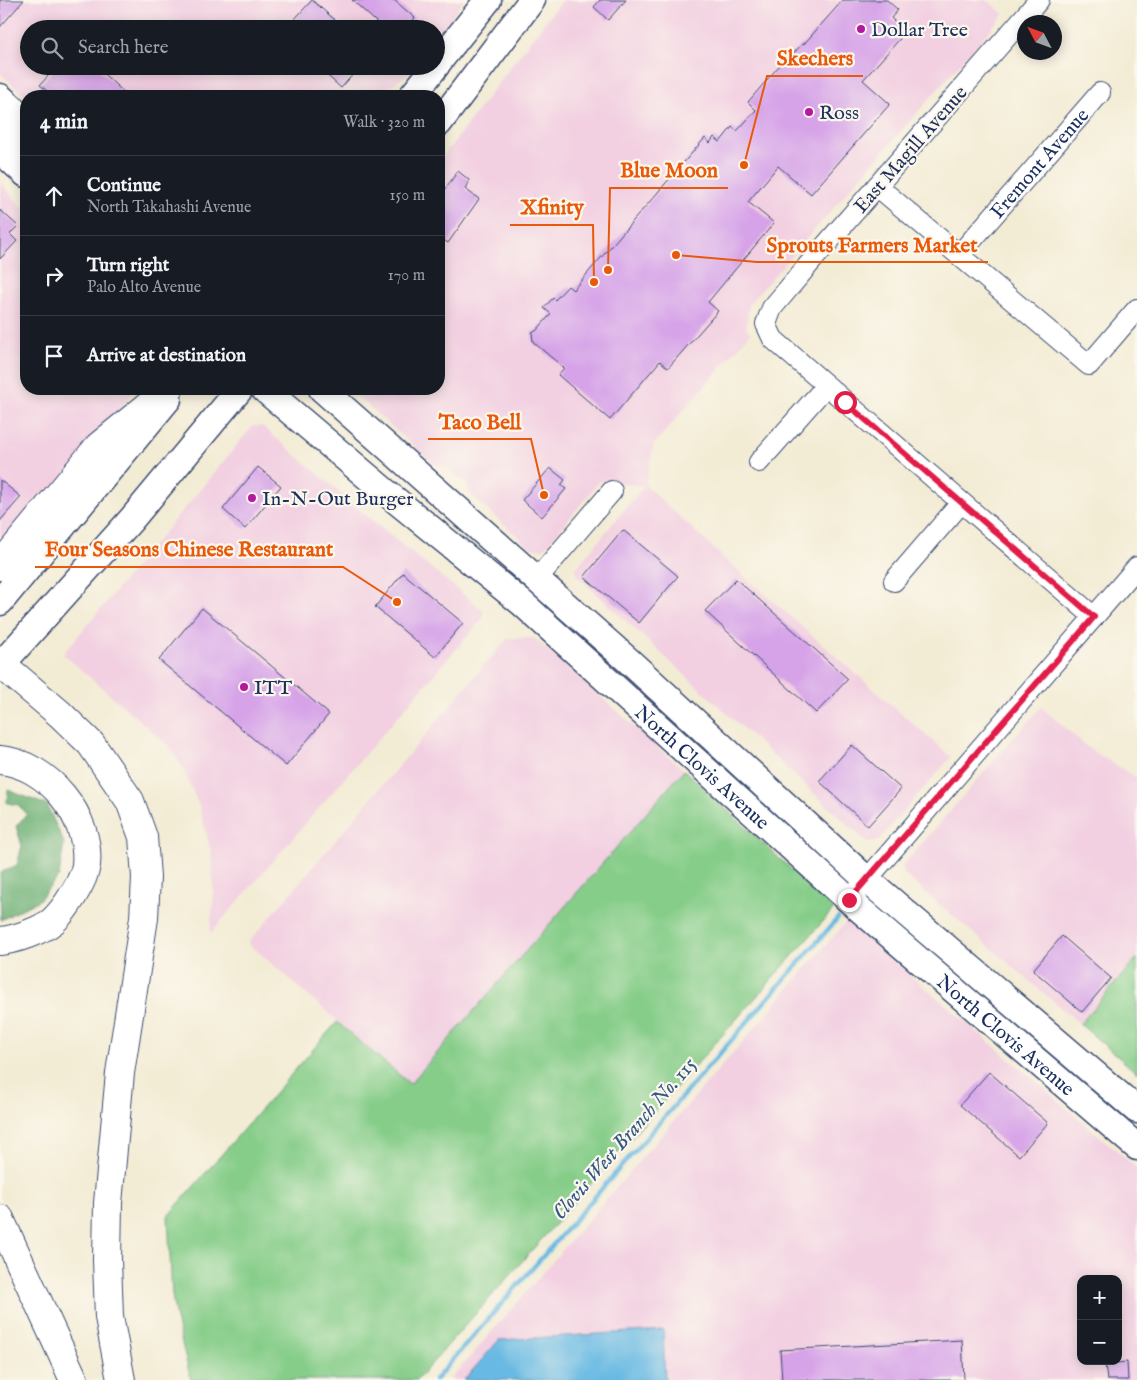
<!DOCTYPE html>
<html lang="en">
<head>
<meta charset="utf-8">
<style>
  body { margin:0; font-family:"IM FELL English",serif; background:#242831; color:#f1f3f6 }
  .controls { position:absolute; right:15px; bottom:15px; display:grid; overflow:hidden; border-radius:10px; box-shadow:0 2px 12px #0003 }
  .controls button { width:45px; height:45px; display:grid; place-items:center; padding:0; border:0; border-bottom:1px solid #363941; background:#171b24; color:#f1f3f6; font:25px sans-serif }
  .compass { position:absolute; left:1017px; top:15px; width:45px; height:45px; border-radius:50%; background:#171b24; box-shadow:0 2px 12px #0003; rotate:311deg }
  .stop { position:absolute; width:15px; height:15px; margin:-11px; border:4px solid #e11d48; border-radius:50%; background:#fff }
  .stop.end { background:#e11d48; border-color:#fff; box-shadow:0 1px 5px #0008 }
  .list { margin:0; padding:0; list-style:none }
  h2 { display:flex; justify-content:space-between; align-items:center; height:65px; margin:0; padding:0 20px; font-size:21px }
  h2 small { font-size:16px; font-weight:400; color:#9ea1a6 }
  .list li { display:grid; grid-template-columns:32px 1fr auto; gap:15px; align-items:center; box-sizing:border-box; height:80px; padding:0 20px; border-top:1px solid #363941 }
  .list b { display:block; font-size:19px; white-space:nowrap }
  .list p { margin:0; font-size:16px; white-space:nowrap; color:#9ea1a6 }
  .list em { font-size:16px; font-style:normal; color:#9ea1a6 }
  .icon { flex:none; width:28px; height:28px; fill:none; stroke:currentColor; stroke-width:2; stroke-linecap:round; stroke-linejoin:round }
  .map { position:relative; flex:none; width:1137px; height:1380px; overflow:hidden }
  .search { position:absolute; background:#171b24; box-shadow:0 2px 12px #0003; left:20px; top:20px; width:425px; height:55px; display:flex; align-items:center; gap:12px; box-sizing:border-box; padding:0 18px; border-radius:28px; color:#9ea1a6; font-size:19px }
  .panel { position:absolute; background:#171b24; box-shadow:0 2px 12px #0003; left:20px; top:90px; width:425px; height:305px; border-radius:20px }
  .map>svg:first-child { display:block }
  .built { fill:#f2cfe1; fill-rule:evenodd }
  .green { fill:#86cd89; stroke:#507e74 }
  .forest { fill:#6cb075; stroke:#44706a }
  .water { fill:#68b9e3; stroke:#4274a0 }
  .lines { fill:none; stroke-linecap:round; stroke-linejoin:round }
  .stream { stroke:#68b9e3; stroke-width:4.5 }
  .building { fill:#d6a3e8 }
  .minor-casing { stroke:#3b4b70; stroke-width:22 }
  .major-casing { stroke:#3b4b70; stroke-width:29 }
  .highway-casing { stroke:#3b4b70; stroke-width:30 }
  .minor { stroke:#fff; stroke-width:20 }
  .major { stroke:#fff; stroke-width:26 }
  .highway { stroke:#fff; stroke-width:28 }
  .route { stroke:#e11d48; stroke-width:6 }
  .poi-dot { fill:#b5179e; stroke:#fbf7ec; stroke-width:2 }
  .labels { text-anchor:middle; stroke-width:4.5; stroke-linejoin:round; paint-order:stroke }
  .poi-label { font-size:20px; fill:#1b2f5e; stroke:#fbf7ec; text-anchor:start }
  .street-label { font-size:20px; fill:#1b2f5e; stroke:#fbf7ec }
  .water-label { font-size:21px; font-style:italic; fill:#325886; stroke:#fbf7ec }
  .leader { fill:none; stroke:#e8590c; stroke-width:2 }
  .callout-dot { fill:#e8590c; stroke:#fbf7ec; stroke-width:2 }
  .callout-label { font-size:21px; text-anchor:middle; font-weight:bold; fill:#e8590c; stroke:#fbf7ec; stroke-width:4.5; stroke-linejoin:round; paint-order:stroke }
</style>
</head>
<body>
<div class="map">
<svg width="1137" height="1380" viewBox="0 0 1137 1380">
  <rect width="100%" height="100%" fill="#fbf7ec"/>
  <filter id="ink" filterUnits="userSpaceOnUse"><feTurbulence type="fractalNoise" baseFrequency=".02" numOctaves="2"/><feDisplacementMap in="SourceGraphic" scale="10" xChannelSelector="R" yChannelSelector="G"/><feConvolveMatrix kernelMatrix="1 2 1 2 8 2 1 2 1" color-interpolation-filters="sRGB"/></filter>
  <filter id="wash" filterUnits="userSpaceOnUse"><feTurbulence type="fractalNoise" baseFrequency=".0096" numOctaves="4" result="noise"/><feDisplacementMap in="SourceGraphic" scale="20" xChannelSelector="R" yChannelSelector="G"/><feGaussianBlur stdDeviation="1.12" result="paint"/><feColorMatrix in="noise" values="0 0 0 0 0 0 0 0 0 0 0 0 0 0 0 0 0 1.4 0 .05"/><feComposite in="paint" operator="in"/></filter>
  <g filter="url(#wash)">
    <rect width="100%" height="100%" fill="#f3ecd5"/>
    <g class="built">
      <polygon points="0,0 464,0 436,37 436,29 29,29 29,66 414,66 410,72 377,96 26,97 0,73"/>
      <polygon points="563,0 987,0 1004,14 749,304 746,328 751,333 654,444 645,485 727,561 951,757 878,841 867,842 577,576 576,568 644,486 600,481 544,549 530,548 470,494 468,485 446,466 434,464 349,389 439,389 439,162 536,33"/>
      <polygon points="0,183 26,211 26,389 136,389 0,556"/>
      <polygon points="253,426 262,426 388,534 483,610 483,618 210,934 214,894 211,851 200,809 184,770 170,747 63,654"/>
      <polygon points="508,638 534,638 684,770 410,1084 248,943"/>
      <polygon points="1041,707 1091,750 1137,778 1137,958 1080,1024 904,874 903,865"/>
      <path d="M 847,921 L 1137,1168 L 1137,1380 L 450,1380 ZM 1081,1279 L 1118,1279 L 1118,1361 L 1081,1361 Z"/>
    </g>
    <g class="green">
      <polygon points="684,770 834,909 417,1380 191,1380 176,1319 172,1295 168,1216 337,1022 410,1084"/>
      <polygon points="1137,958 1137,1073 1080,1024"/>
    </g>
    <polygon class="forest" points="8,790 47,805 64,843 59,876 39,900 1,920 0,873 17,865 22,846 16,826 27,814 18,805 7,803"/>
    <polygon class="water" points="663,1330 665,1380 464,1380 499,1340"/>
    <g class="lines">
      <polyline class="stream" points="435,1380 838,918"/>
    </g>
    <g id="blocks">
      <g class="building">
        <polygon points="0,0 24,0 0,27"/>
        <polygon points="312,0 345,29 300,29 292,22"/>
        <polygon points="352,0 394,0 415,18 405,29 384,29"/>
        <polygon points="600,0 626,0 608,20 594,7"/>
        <polygon points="843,0 887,0 898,10 891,18 906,32 863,80 890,104 811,194 778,166 748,202 774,223 708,302 718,311 668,368 660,361 610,420 558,375 564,368 533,342 532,332 536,331 551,314 544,308 553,298 555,300 568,286 573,290 705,138 710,143 714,137 720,142 732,127 737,131 756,110 748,102 791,52 793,54 802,44 803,45"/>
        <polygon points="57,66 95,66 128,96 53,96 40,85"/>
        <polygon points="317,66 350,66 356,71 341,88"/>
        <polygon points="458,171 469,180 465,189 479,199 448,243 439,237 439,197"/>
        <polygon points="0,210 18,226 10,234 17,241 0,259"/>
        <polygon points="258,467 281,486 245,529 223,509"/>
        <polygon points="550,468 565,480 561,485 566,489 542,517 522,500"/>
        <polygon points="0,480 21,497 0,521"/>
        <polygon points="623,530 678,576 639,623 584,577"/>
        <polygon points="403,573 463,623 435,657 375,607"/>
        <polygon points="736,579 848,679 816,713 705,611"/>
        <polygon points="202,608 329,714 286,766 159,660"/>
        <polygon points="852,745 901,789 868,826 819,781"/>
        <polygon points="1062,936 1111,978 1082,1012 1033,970"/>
        <polygon points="989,1072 1048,1123 1019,1156 960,1105"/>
        <polygon points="962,1340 964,1380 782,1380 780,1350"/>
        <polygon points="1127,1362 1128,1380 1107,1380 1105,1364"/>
      </g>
    </g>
  </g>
  <g filter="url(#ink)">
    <use href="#blocks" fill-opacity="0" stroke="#3b4b70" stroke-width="1"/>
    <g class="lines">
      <g class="minor-casing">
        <g id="minor">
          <polyline points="1039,0 810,263 772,308 766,324 773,339 1094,617"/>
          <polyline points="877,186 1089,365 1137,309"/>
          <path id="s1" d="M 959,255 L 1100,93"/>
          <polyline points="759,462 826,386"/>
          <polyline points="536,580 612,491"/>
          <polyline points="894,581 961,503"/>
          <polyline points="857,891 1137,567"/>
        </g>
      </g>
      <g class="major-casing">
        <g id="major">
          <polyline points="436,65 488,0"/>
          <polyline points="412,96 436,66"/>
          <polyline points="0,97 26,121"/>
          <polyline points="0,122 26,145"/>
          <polyline points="439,123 532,0"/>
          <polyline points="0,150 26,174"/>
          <path id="s2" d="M 264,389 L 388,494 L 522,603 L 849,900 L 1137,1147"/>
          <polyline points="322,389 630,662 866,879 1137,1110"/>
          <polyline points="0,602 168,399"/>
          <polyline points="0,666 131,520 240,389"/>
        </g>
      </g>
      <g class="highway-casing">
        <g id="highway">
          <polyline points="0,566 99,446 169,389"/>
          <polyline points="0,663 60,714 91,744 130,801 143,837 146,877 144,918 120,1073 108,1203 107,1260 109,1317 121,1380"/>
          <path d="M 0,760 C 48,764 91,817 86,865 C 84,881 65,910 53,921 C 42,930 15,940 0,941"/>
          <polyline points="0,1219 74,1380"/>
        </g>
      </g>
      <use href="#minor" class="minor"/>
      <use href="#major" class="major"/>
      <use href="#highway" class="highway"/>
    </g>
  </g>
  <g class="lines" filter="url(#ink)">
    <polyline class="route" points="845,402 1094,617 849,900"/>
  </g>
  <g class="poi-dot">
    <circle cx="861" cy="29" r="5"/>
    <circle cx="809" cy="112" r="5"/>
    <circle cx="252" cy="498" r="5"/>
    <circle cx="244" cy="687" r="5"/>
  </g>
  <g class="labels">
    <g class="poi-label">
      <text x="871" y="36">Dollar Tree</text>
      <text x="819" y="119">Ross</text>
      <text x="262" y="505">In-N-Out Burger</text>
      <text x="254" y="694">ITT</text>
    </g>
    <g class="street-label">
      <text transform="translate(910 149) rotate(-49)" y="7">East Magill Avenue</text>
      <text dy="7" stroke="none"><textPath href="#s1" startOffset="122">Fremont Avenue</textPath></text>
      <text dy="7" stroke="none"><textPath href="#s2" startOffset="579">North Clovis Avenue</textPath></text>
      <text dy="7" stroke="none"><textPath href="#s2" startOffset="984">North Clovis Avenue</textPath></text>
    </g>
    <g class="water-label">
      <text transform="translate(624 1138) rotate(-49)" y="7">Clovis West Branch No. 115</text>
    </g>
  </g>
  <path class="leader" d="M744 165L767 76H863M608 270L610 188H728M594 282L593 225H510M676 255L757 262H988M544 495L531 439H428M397 602L343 567H35"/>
  <g class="callout-dot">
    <circle cx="744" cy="165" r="5"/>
    <circle cx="608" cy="270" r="5"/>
    <circle cx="594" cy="282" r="5"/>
    <circle cx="676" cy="255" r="5"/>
    <circle cx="544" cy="495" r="5"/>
    <circle cx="397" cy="602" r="5"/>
  </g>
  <g class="callout-label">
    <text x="815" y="65">Skechers</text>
    <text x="669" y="177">Blue Moon</text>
    <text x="552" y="214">Xfinity</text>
    <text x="872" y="252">Sprouts Farmers Market</text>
    <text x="480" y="429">Taco Bell</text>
    <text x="189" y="556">Four Seasons Chinese Restaurant</text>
  </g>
</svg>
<div class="controls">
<button>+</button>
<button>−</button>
</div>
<svg class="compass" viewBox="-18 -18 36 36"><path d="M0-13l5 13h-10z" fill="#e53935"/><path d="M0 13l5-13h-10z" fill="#9ea1a6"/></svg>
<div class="stop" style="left:845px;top:402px"></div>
<div class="stop end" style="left:849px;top:900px"></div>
<div class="search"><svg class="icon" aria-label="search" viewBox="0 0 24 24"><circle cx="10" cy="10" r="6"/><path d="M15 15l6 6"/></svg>Search here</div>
<section class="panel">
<h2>4 min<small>Walk · 320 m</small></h2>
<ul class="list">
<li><svg class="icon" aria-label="ahead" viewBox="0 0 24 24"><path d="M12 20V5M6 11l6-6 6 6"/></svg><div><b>Continue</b><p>North Takahashi Avenue</p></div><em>150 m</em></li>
<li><svg class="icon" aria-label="right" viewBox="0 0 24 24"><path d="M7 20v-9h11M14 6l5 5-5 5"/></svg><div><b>Turn right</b><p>Palo Alto Avenue</p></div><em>170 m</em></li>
<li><svg class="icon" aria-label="arrive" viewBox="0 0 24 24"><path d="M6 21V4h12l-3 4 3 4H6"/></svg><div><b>Arrive at destination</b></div></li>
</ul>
</section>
</div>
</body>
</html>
